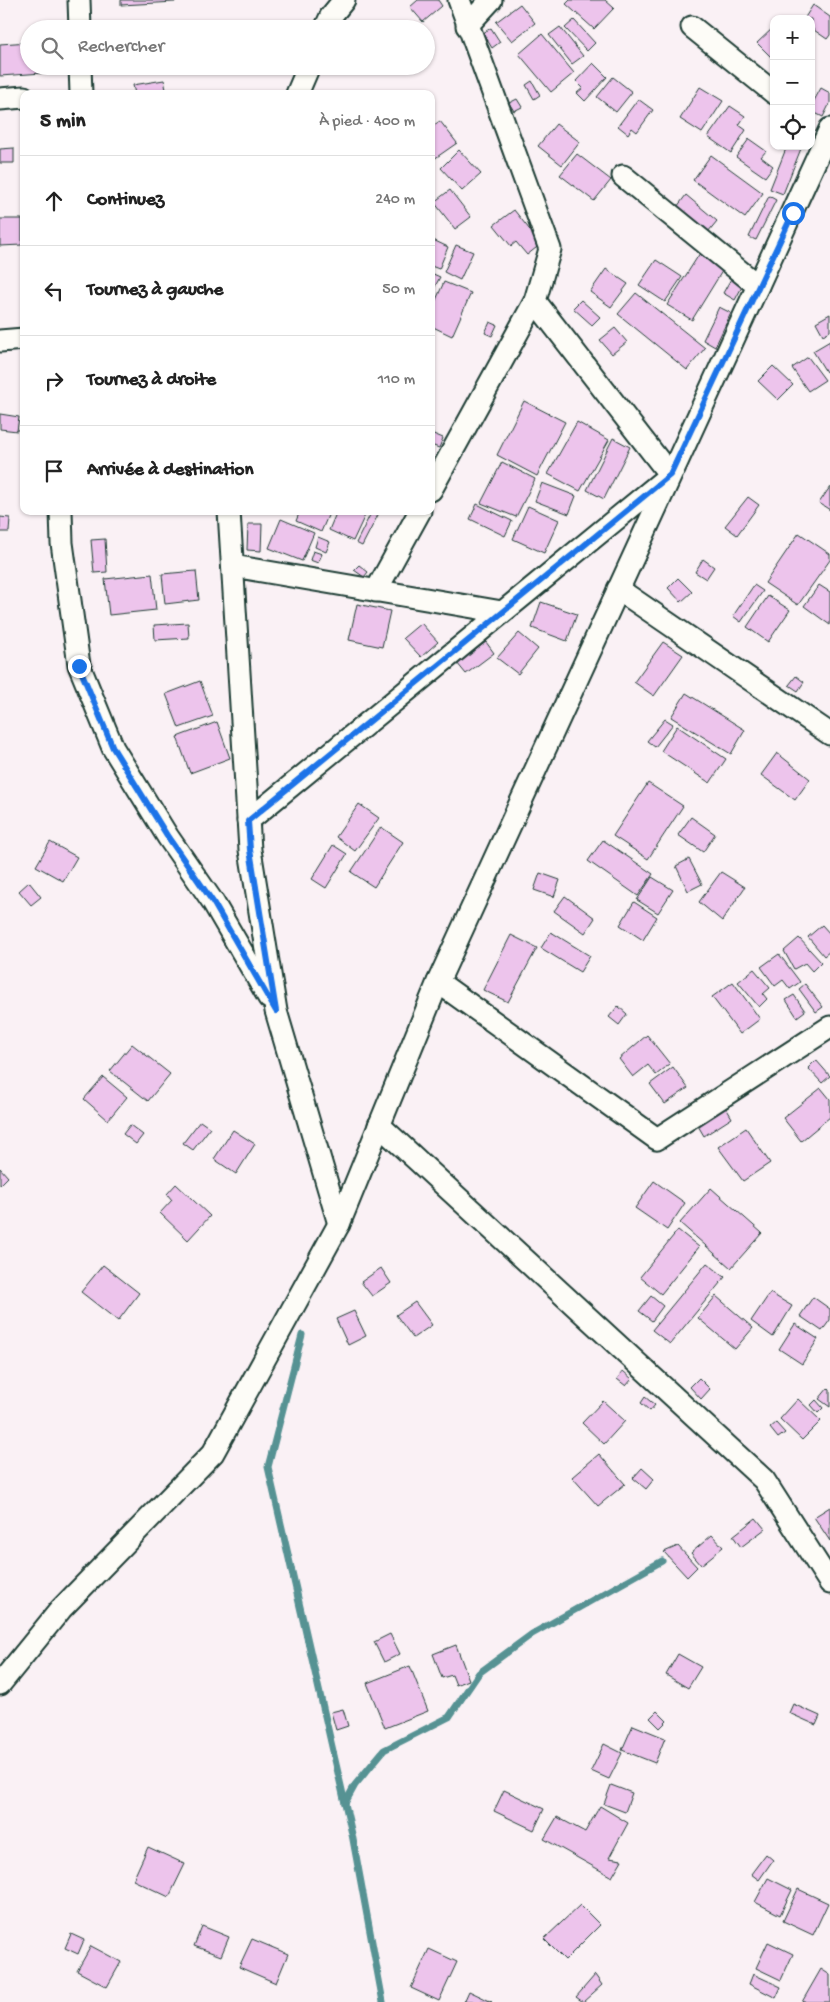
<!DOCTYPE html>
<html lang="fr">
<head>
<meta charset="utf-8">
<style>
  body { margin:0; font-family:"Gochi Hand",sans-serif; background:#f2f2f2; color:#222 }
  .controls { position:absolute; right:15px; top:15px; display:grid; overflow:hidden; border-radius:10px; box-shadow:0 1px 4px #0004 }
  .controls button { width:45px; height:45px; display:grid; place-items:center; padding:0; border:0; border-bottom:1px solid #e0e0e0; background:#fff; color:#222; font:25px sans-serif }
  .stop { position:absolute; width:15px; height:15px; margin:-11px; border:4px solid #1a73e8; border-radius:50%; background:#fff }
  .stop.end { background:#1a73e8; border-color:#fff; box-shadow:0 1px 5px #0008 }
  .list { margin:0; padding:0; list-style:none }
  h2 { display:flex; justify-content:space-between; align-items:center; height:65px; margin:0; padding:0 20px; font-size:21px }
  h2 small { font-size:16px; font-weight:400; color:#767676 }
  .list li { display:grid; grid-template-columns:32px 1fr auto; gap:15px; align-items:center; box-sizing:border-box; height:90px; padding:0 20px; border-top:1px solid #e0e0e0 }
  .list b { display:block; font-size:19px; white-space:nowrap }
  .list em { font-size:16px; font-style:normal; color:#767676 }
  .icon { flex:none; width:28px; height:28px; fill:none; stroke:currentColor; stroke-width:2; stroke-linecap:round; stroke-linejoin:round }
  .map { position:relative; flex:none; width:830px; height:2002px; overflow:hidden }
  .search { position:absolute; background:#fff; box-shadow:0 1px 4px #0004; left:20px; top:20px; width:415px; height:55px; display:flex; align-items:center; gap:12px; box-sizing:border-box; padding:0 18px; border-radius:28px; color:#767676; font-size:19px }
  .panel { position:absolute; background:#fff; box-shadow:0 1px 4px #0004; left:20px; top:90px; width:415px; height:425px; border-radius:10px }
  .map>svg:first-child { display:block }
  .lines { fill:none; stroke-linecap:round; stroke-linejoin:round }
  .stream { stroke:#569293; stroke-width:7 }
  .building { fill:#edc4ec; stroke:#1f3d34 }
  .street-casing { stroke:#1f3d34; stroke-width:25 }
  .street { stroke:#fdfcf7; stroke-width:21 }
  .route { stroke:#1a73e8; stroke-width:6 }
</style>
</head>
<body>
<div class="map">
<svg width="830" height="2002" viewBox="0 0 830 2002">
  <rect width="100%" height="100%" fill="#faf1f5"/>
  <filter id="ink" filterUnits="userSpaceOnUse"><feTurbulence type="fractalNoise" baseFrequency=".02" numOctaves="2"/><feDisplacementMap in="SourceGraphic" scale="10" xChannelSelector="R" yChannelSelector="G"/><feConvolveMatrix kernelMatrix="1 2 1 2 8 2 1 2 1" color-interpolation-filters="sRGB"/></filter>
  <g filter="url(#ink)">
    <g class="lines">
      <g class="stream">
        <polyline points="302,1335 268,1467 352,1834 383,2002"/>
        <polyline points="345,1803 355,1785 384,1750 449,1717 479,1673 532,1634 662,1561"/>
      </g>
    </g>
    <g class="building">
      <polygon points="121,0 175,0 175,2 121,5"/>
      <polygon points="418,0 438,0 442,6 423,22 410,7"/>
      <polygon points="570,0 605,0 614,8 594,29 566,4"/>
      <polygon points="520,4 535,23 512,41 496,22"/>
      <polygon points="813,5 830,17 830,35 827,39 811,28 811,19 804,19"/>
      <polygon points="574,20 595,43 587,51 565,28"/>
      <polygon points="560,27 583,56 572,64 549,35"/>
      <polygon points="774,27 774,60 757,43"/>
      <polygon points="491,28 500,42 492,48 483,33"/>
      <polygon points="542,34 574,73 551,92 519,54"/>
      <polygon points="29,42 29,66 42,66 43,73 0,76 0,44"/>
      <polygon points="593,63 607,77 585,101 577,93 583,88 576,81"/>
      <polygon points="613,77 632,92 616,112 597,97"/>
      <polygon points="164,80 167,94 135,94 133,85"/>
      <polygon points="532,81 540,95 534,99 526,85"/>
      <polygon points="700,87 723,101 702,133 680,119"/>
      <polygon points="821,88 830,93 830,103 823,117 811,111 811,106"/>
      <polygon points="517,99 522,107 514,111 509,103"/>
      <polygon points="638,99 653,110 637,132 632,128 628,134 618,126"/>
      <polygon points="730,106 745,116 739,125 746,130 731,153 708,137"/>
      <polygon points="440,121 457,143 434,159 431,155 431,127"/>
      <polygon points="556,124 580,142 562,165 538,146"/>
      <polygon points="749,139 766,151 761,157 773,166 765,177 736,157"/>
      <polygon points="787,146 802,146 783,194 770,189"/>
      <polygon points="14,148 14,163 0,163 0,149"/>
      <polygon points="459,150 481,174 462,191 441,168"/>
      <polygon points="577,154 611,180 594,201 560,175"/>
      <polygon points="711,155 763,193 745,218 693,180"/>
      <polygon points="450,190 471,217 455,229 434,202"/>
      <polygon points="686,195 717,221 708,232 677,207"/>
      <polygon points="769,196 776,200 756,240 749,237"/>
      <polygon points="514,210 541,244 527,255 516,242 511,246 494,225"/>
      <polygon points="0,219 22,219 22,245 0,246"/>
      <polygon points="431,239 448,247 439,269 431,266"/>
      <polygon points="456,245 473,252 460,280 444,272"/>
      <polygon points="700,253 724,268 692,320 667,305"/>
      <polygon points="656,260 682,277 665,302 639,285"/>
      <polygon points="606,269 628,284 611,307 590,292"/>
      <polygon points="431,273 440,277 431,294"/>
      <polygon points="732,277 744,283 735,300 723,293"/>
      <polygon points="444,282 471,293 452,336 431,326 431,311"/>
      <polygon points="636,293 705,348 687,370 618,314"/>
      <polygon points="581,300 600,317 592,325 573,308"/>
      <polygon points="719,307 731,313 715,347 703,340"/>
      <polygon points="830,314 830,331 823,335 816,322"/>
      <polygon points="490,322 497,325 492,336 485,333"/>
      <polygon points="615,328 627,342 612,354 600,340"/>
      <polygon points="830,341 830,370 826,372 813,351"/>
      <polygon points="808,357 825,380 808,391 792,368"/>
      <polygon points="773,366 793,385 778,400 758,381"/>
      <polygon points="524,401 565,422 537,476 497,455"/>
      <polygon points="0,414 19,417 17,431 0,429"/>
      <polygon points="577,422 609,440 580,491 548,474"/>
      <polygon points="431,433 443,438 439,448 431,445"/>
      <polygon points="613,438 630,447 604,499 587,490"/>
      <polygon points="502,462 535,479 516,517 481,503"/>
      <polygon points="542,483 576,496 569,514 535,501"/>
      <polygon points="830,487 830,510 819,503"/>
      <polygon points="748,497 759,505 737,535 725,526"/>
      <polygon points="477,504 512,521 505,536 470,519"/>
      <polygon points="528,506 559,520 544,553 513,539"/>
      <polygon points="300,511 330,511 321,532 296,521"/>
      <polygon points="337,511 367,511 353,541 329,530"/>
      <polygon points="372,511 379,513 362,546 356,543"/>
      <polygon points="0,517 10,518 9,532 0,532"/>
      <polygon points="281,519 314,533 302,561 269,548"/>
      <polygon points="248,524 262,524 261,551 247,550"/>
      <polygon points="799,533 830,554 830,560 798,605 765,583"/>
      <polygon points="318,537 330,542 326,552 315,547"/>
      <polygon points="105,539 107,572 94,573 91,540"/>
      <polygon points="313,551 322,554 318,563 310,560"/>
      <polygon points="703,559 714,567 706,579 695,572"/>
      <polygon points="359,565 368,572 364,577 354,570"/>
      <polygon points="196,571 199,600 165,604 162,574"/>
      <polygon points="152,574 156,610 109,615 105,579"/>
      <polygon points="678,578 692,592 681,602 668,588"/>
      <polygon points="754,585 763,591 741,622 733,616"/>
      <polygon points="819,585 830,592 830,625 804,606"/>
      <polygon points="768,596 790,610 768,642 747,627"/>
      <polygon points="541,602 577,614 567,641 532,628"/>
      <polygon points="357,604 390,611 382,647 349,640"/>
      <polygon points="188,623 189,638 155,640 154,625"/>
      <polygon points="421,623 438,642 421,657 403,638"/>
      <polygon points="519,633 538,649 518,674 497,658"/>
      <polygon points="486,642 494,653 466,674 457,663"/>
      <polygon points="663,642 683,655 654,696 634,682"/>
      <polygon points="796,676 804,682 798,691 789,685"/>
      <polygon points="200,681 213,716 179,728 166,694"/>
      <polygon points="686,693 745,730 731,754 671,717"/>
      <polygon points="665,719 673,724 655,747 647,741"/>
      <polygon points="217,722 230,758 190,773 177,737"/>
      <polygon points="677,726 726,759 710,783 661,751"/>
      <polygon points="777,753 810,779 795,800 761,775"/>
      <polygon points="648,783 683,806 648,859 613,836"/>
      <polygon points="359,804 379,818 355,851 336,837"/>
      <polygon points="691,817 715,834 703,852 678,835"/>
      <polygon points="381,827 403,842 374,887 351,872"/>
      <polygon points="603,840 653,874 638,896 588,861"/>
      <polygon points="50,842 77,857 63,881 36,866"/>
      <polygon points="333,845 347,854 326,888 312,879"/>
      <polygon points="689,859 702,884 688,891 676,866"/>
      <polygon points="721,872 745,887 722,921 699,902"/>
      <polygon points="540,873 560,880 554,897 534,890"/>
      <polygon points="652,877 673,890 658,913 637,900"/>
      <polygon points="29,882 41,897 31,905 19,891"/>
      <polygon points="565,896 595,918 585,933 554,911"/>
      <polygon points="634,902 657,917 643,940 620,925"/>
      <polygon points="822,925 830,934 830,951 824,956 808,937"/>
      <polygon points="551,932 590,956 580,972 541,948"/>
      <polygon points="511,935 537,948 508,1002 483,990"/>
      <polygon points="799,938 821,962 812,971 805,963 794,969 784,951"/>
      <polygon points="779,954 800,982 790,989 783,980 775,986 761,967"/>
      <polygon points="754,969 770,988 763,994 767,999 759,1007 738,982"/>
      <polygon points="733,982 760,1019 740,1034 712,997"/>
      <polygon points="805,984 823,1007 816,1012 799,989"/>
      <polygon points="794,995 805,1011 797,1017 786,1000"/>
      <polygon points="618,1006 627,1014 619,1025 609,1017"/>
      <polygon points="647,1035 670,1064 656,1075 648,1065 633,1077 619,1059"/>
      <polygon points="132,1044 170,1074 148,1101 110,1071"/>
      <polygon points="816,1060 830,1076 822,1083 808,1068"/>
      <polygon points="673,1067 688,1088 665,1104 650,1084"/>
      <polygon points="103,1077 127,1097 108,1120 84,1099"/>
      <polygon points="821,1088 830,1099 830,1117 801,1141 783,1118"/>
      <polygon points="725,1106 732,1118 704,1136 697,1124"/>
      <polygon points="200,1121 210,1128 193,1150 183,1143"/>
      <polygon points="130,1125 143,1135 136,1144 123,1134"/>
      <polygon points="746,1128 770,1163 743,1181 718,1147"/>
      <polygon points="233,1130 255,1144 236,1174 214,1159"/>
      <polygon points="0,1168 8,1177 0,1185"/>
      <polygon points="654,1181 685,1203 667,1230 635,1208"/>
      <polygon points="176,1184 210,1216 188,1240 160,1213 172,1200 167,1194"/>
      <polygon points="711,1188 762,1233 731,1268 680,1223"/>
      <polygon points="678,1230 699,1247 661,1294 640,1277"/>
      <polygon points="707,1263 725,1277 670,1344 652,1330"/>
      <polygon points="103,1265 139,1293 118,1321 81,1292"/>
      <polygon points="381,1268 391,1283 372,1296 361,1282"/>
      <polygon points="770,1293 792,1306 773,1337 751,1321"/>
      <polygon points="651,1296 663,1306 652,1321 639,1311"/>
      <polygon points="716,1296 753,1328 735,1349 698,1318"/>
      <polygon points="813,1297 830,1309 830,1320 822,1331 800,1316"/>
      <polygon points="415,1302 432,1325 413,1338 396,1315"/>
      <polygon points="354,1311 366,1336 348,1345 336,1319"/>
      <polygon points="795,1324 818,1339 802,1364 779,1349"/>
      <polygon points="623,1371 632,1379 626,1386 617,1379"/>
      <polygon points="699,1378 710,1389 701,1399 690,1387"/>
      <polygon points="828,1388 830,1390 830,1407 819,1399"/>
      <polygon points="645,1397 655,1405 650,1411 641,1403"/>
      <polygon points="798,1399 821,1421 802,1440 780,1419"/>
      <polygon points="816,1400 823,1408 818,1413 811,1405"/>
      <polygon points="603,1401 625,1421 604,1444 582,1423"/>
      <polygon points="776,1423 785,1433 778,1438 770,1428"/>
      <polygon points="599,1454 625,1484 598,1506 572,1477"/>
      <polygon points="642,1468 654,1479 646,1489 633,1478"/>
      <polygon points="830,1507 830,1541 814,1517"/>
      <polygon points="756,1518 765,1529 741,1547 733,1536"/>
      <polygon points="712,1535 723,1547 701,1565 691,1553"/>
      <polygon points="678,1546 697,1567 687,1577 664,1552"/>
      <polygon points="390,1634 400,1654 384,1662 374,1642"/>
      <polygon points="456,1645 469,1680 456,1685 452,1675 442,1678 433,1654"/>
      <polygon points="678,1654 701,1667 688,1688 666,1675"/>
      <polygon points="410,1666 428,1711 385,1728 367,1683"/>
      <polygon points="793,1704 820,1716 816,1725 789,1713"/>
      <polygon points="343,1709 348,1726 336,1730 331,1712"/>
      <polygon points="657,1711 667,1721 660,1728 650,1718"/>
      <polygon points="633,1725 665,1738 655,1763 622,1750"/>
      <polygon points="604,1744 622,1753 609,1779 591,1771"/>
      <polygon points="611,1785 632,1793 625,1812 604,1804"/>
      <polygon points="504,1790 544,1809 534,1830 494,1811"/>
      <polygon points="600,1806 628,1823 609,1858 622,1860 612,1877 544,1839 557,1817 585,1832"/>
      <polygon points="148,1847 185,1864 169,1897 133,1880"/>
      <polygon points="766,1854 773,1860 759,1880 751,1874"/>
      <polygon points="768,1878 792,1890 780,1915 755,1902"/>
      <polygon points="798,1889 828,1903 813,1935 783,1921"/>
      <polygon points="580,1905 600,1925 565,1960 544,1939"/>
      <polygon points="202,1926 229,1937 221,1956 194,1946"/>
      <polygon points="71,1934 84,1940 78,1954 65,1948"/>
      <polygon points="252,1939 288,1954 276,1983 239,1967"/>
      <polygon points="768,1942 793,1954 781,1980 756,1968"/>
      <polygon points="91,1946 121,1962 107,1987 77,1971"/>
      <polygon points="429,1949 457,1962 439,2001 411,1988"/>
      <polygon points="821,1969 830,1975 830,2002 802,2002"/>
      <polygon points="753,1974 781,1987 776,1998 749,1984"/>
      <polygon points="595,1975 602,1985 583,2002 576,1997"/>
      <polygon points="469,1991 492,2002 464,2002"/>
    </g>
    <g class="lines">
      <g class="street-casing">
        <g id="street">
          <polyline points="79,0 80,29"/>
          <polyline points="467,26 491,0"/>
          <polyline points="692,27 774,93"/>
          <polyline points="325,29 331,16 344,0"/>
          <polyline points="80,66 81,94"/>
          <polyline points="297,94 309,66"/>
          <polyline points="0,99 24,97"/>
          <polyline points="623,176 758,286"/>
          <polyline points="0,341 24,339"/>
          <polyline points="431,490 535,301"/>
          <polyline points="61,511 62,543 79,665 113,748 168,837 213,902 269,998"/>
          <polyline points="229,511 250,850 276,1011 339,1224"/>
          <polyline points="233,566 502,612"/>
          <polyline points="618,589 830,734"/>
          <polyline points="376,591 420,511"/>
          <polyline points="248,821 670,475 535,301 550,249 459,0"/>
          <polyline points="438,982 657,1139 830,1027"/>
          <polyline points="379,1125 764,1480 830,1583"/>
          <polyline points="0,1684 61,1609 213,1453 339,1224 438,982 830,129"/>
        </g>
      </g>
      <use href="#street" class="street"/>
    </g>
  </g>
  <g class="lines" filter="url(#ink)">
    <polyline class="route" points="79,666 113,748 168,837 213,902 276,1011 250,850 248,821 670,475 793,213"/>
  </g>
</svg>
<div class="controls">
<button>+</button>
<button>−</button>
<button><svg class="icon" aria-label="locate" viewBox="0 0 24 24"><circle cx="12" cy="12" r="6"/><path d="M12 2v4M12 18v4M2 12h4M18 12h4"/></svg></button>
</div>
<div class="stop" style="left:793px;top:213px"></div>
<div class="stop end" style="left:79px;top:666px"></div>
<div class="search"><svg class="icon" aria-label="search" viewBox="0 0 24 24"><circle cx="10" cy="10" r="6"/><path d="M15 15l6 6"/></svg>Rechercher</div>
<section class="panel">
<h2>5 min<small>À pied · 400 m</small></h2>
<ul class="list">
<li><svg class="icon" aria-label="ahead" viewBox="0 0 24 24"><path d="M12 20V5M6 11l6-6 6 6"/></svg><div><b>Continuez</b></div><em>240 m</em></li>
<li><svg class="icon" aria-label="left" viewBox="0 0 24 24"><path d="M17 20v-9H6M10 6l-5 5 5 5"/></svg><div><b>Tournez à gauche</b></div><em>50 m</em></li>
<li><svg class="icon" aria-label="right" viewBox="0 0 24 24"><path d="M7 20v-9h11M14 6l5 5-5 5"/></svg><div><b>Tournez à droite</b></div><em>110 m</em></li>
<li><svg class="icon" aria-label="arrive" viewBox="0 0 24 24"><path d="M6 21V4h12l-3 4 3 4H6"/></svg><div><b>Arrivée à destination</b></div></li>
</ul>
</section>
</div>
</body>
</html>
